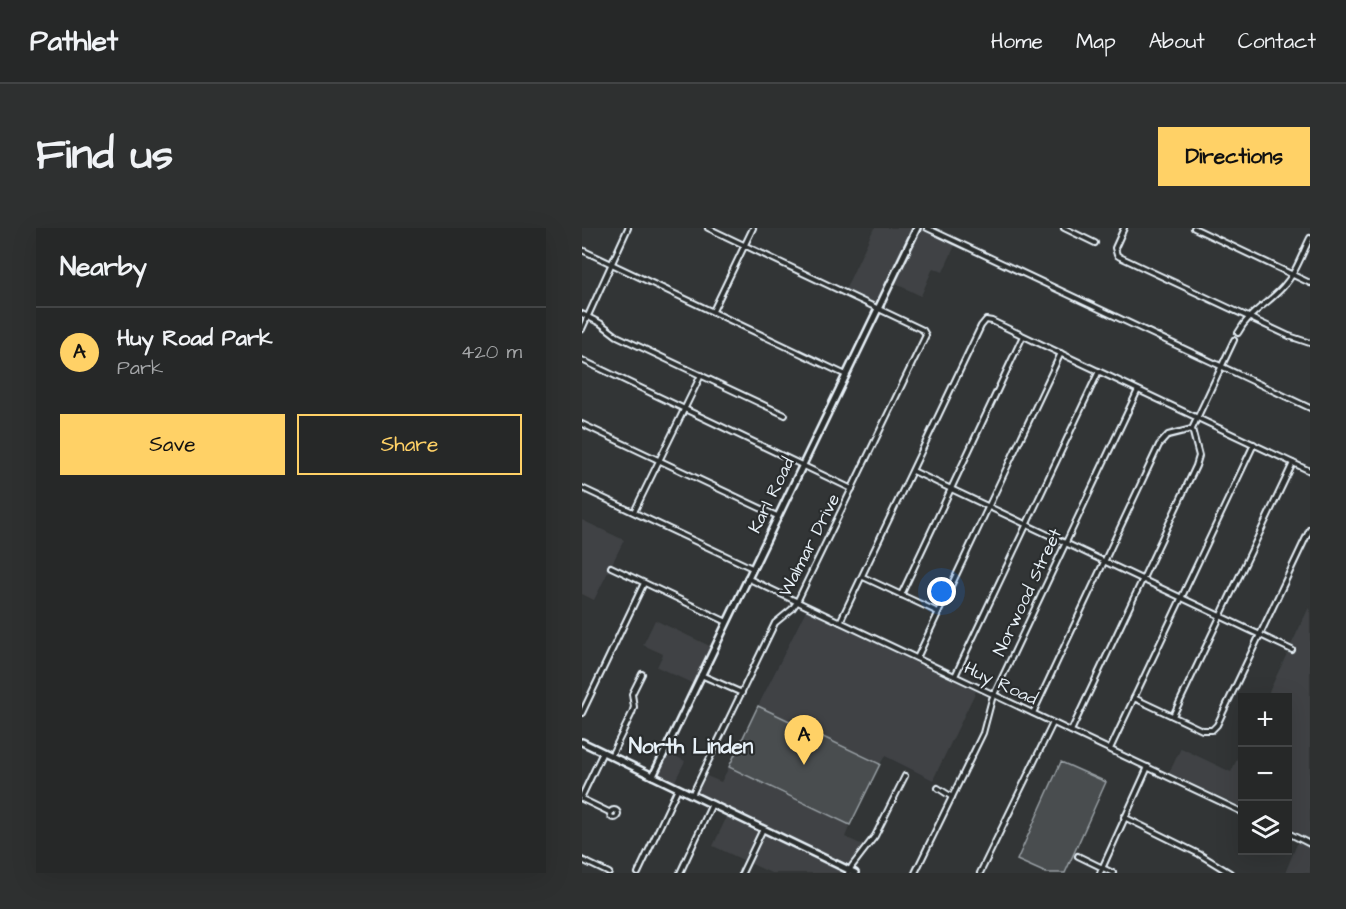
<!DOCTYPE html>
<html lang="en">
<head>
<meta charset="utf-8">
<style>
  body { margin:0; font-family:"Architects Daughter",sans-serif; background:#2e3030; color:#f1f3f6 }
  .controls { position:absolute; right:18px; bottom:18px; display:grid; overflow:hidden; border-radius:0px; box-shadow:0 6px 24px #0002 }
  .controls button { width:54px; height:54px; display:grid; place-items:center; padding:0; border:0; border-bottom:2px solid #424445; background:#262828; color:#f1f3f6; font:30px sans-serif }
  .you { position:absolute; left:360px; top:364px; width:21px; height:21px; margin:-15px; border:4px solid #fff; border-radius:50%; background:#1a73e8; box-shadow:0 0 0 9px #1a73e833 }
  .badge { display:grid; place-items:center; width:39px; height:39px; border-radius:50%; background:#ffd166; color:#111; font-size:20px; font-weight:700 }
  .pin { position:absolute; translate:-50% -50px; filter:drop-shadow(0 2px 3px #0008) }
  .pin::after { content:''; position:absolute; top:32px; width:21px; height:18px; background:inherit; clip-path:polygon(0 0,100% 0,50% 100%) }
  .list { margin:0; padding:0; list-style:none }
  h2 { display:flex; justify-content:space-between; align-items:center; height:78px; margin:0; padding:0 24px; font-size:26px }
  h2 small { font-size:20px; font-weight:400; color:#a4a6a8 }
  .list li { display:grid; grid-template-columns:39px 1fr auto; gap:18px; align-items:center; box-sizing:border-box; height:90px; padding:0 24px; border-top:2px solid #424445 }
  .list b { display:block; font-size:22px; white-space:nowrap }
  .list p { margin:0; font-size:20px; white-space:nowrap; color:#a4a6a8 }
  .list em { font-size:20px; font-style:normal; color:#a4a6a8 }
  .actions { display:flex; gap:12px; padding:18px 24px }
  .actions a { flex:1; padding:14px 0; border:2px solid #ffd166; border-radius:0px; text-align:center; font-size:21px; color:#ffd166 }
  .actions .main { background:#ffd166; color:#111 }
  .icon { flex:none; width:33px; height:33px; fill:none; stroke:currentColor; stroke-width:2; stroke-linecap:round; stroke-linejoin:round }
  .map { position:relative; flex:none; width:728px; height:645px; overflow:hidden; border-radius:0px }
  header { display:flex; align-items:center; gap:36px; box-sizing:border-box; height:84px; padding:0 30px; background:#262828; border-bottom:2px solid #424445 }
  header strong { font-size:28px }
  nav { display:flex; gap:33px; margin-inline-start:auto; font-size:21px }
  .intro { display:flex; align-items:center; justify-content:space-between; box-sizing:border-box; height:144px; padding:0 36px }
  h1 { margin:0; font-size:42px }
  .button { padding:15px 27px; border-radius:0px; background:#ffd166; color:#111; font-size:21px; font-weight:700 }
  main { display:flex; gap:36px; padding:0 36px }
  aside { flex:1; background:#262828; border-radius:0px; box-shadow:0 6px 24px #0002 }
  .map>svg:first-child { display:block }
  .built { fill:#3f4244 }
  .green { fill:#494d4f; stroke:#989fa4; stroke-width:1.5 }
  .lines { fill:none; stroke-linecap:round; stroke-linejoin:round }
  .minor-casing { stroke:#e8f1f8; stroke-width:8 }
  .major-casing { stroke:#e8f1f8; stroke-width:10 }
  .minor { stroke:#2a2d2e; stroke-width:4 }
  .major { stroke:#2a2d2e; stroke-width:5 }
  .labels { text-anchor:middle; stroke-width:4.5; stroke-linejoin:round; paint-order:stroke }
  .street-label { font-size:18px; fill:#e8f1f8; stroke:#2a2d2e }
  .quarter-label { font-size:21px; font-weight:bold; fill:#e8f1f8; stroke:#2a2d2e }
</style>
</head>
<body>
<header>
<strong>Pathlet</strong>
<nav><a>Home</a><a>Map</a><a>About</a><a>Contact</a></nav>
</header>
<div class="intro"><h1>Find us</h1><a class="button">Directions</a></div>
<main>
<aside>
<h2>Nearby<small></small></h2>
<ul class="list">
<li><span class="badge">A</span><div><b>Huy Road Park</b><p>Park</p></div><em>420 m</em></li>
</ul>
<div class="actions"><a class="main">Save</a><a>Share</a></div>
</aside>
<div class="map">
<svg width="728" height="645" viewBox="0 0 728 645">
  <rect width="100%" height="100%" fill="#323536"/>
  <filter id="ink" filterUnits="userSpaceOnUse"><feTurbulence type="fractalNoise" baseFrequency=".0167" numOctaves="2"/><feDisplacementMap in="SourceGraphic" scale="12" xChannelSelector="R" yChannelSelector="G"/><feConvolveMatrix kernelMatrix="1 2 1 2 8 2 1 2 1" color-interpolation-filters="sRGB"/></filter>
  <g filter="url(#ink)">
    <g class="built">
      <polygon points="292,0 356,0 354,4 375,13 361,44 351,40 339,68 308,53 296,80 262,64"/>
      <polygon points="0,292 42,312 12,372 0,366"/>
      <polygon points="728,377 728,645 703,645 719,606 706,600 706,470 684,470"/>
      <polygon points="224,382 394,463 351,552 303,528 298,536 176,478"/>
      <polygon points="73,392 132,420 114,457 75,439 81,426 61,417"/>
      <polygon points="599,520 649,544 660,520 660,579 587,545"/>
      <polygon points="83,523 103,533 91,557 71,547"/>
      <polygon points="147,539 268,597 263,609 285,619 276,627 266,645 189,645 131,618 147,584 110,566 120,546 139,554"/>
    </g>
    <g class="green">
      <polygon points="176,478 298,536 268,597 147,539"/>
      <polygon points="479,534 524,554 483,645 464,645 435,632"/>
    </g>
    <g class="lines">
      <g class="minor-casing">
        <g id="minor">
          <polyline points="345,0 728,180"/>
          <polyline points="482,0 513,15"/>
          <polyline points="542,0 533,20 535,27 538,29 707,108 728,115"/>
          <polyline points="612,0 728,55"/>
          <polyline points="0,22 264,147"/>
          <polyline points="131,83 171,0"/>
          <polyline points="0,86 18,95 35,108 203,187"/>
          <polyline points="0,101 46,0"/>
          <path d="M 656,105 C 667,84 686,76 701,59 C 714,45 720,26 728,10"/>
          <polyline points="0,132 270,261"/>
          <polyline points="0,196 195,288"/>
          <polyline points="331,243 710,422"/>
          <polyline points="0,260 170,340"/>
          <polyline points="52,284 119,147"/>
          <polyline points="29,339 145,394"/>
          <polyline points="281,349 356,384"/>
          <polyline points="165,350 660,584"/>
          <polyline points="319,367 441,108"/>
          <polyline points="258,394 399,98 404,92 410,93 728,243"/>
          <polyline points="335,430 479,125"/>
          <polyline points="119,447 160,465"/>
          <polyline points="373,448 517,143"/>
          <polyline points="552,470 620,502 630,502 635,497 728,301"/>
          <polyline points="0,485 62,355"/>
          <polyline points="451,485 577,217 586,207 610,201 652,112"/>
          <polyline points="591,488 711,235"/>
          <polyline points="489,503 614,238 617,228 610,201"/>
          <polyline points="528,521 672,216"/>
          <polyline points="29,528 50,485 52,479 50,466 60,446"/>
          <polyline points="356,560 370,569"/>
          <polyline points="110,567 193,395 210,381 215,374 344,107 341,102 126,0"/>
          <polyline points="0,568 21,524"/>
          <polyline points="0,571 29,585"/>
          <circle cx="32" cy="586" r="4"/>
          <polyline points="542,589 617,626 648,645"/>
          <polyline points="706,605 728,616"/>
          <polyline points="496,628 531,645"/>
          <polyline points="0,632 27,645"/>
          <polyline points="56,645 96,560"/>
          <polyline points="98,645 130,576"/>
          <polyline points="160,645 181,601"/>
          <polyline points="266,645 270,638 293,608 323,548"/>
          <polyline points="333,645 401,505 410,471 556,162"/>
          <polyline points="398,645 471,495"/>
          <polyline points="518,645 566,539"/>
        </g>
      </g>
      <g class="major-casing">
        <g id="major">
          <polyline points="0,514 273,645"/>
          <polyline points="71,548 335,0"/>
        </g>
      </g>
      <use href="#minor" class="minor"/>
      <use href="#major" class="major"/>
    </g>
  </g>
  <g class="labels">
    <g class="street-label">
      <text transform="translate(189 267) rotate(-64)" y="6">Karl Road</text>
      <text transform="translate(227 317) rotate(-63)" y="6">Walmar Drive</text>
      <text transform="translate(445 364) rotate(-65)" y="6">Norwood Street</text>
      <text transform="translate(419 455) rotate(25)" y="6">Huy Road</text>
    </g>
    <g class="quarter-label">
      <text x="109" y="525">North Linden</text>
    </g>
  </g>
</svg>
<div class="controls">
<button>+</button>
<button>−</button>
<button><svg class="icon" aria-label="layers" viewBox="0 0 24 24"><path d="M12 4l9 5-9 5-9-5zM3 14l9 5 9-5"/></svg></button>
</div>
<div class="you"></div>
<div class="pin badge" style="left:222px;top:537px">A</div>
</div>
</main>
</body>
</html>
